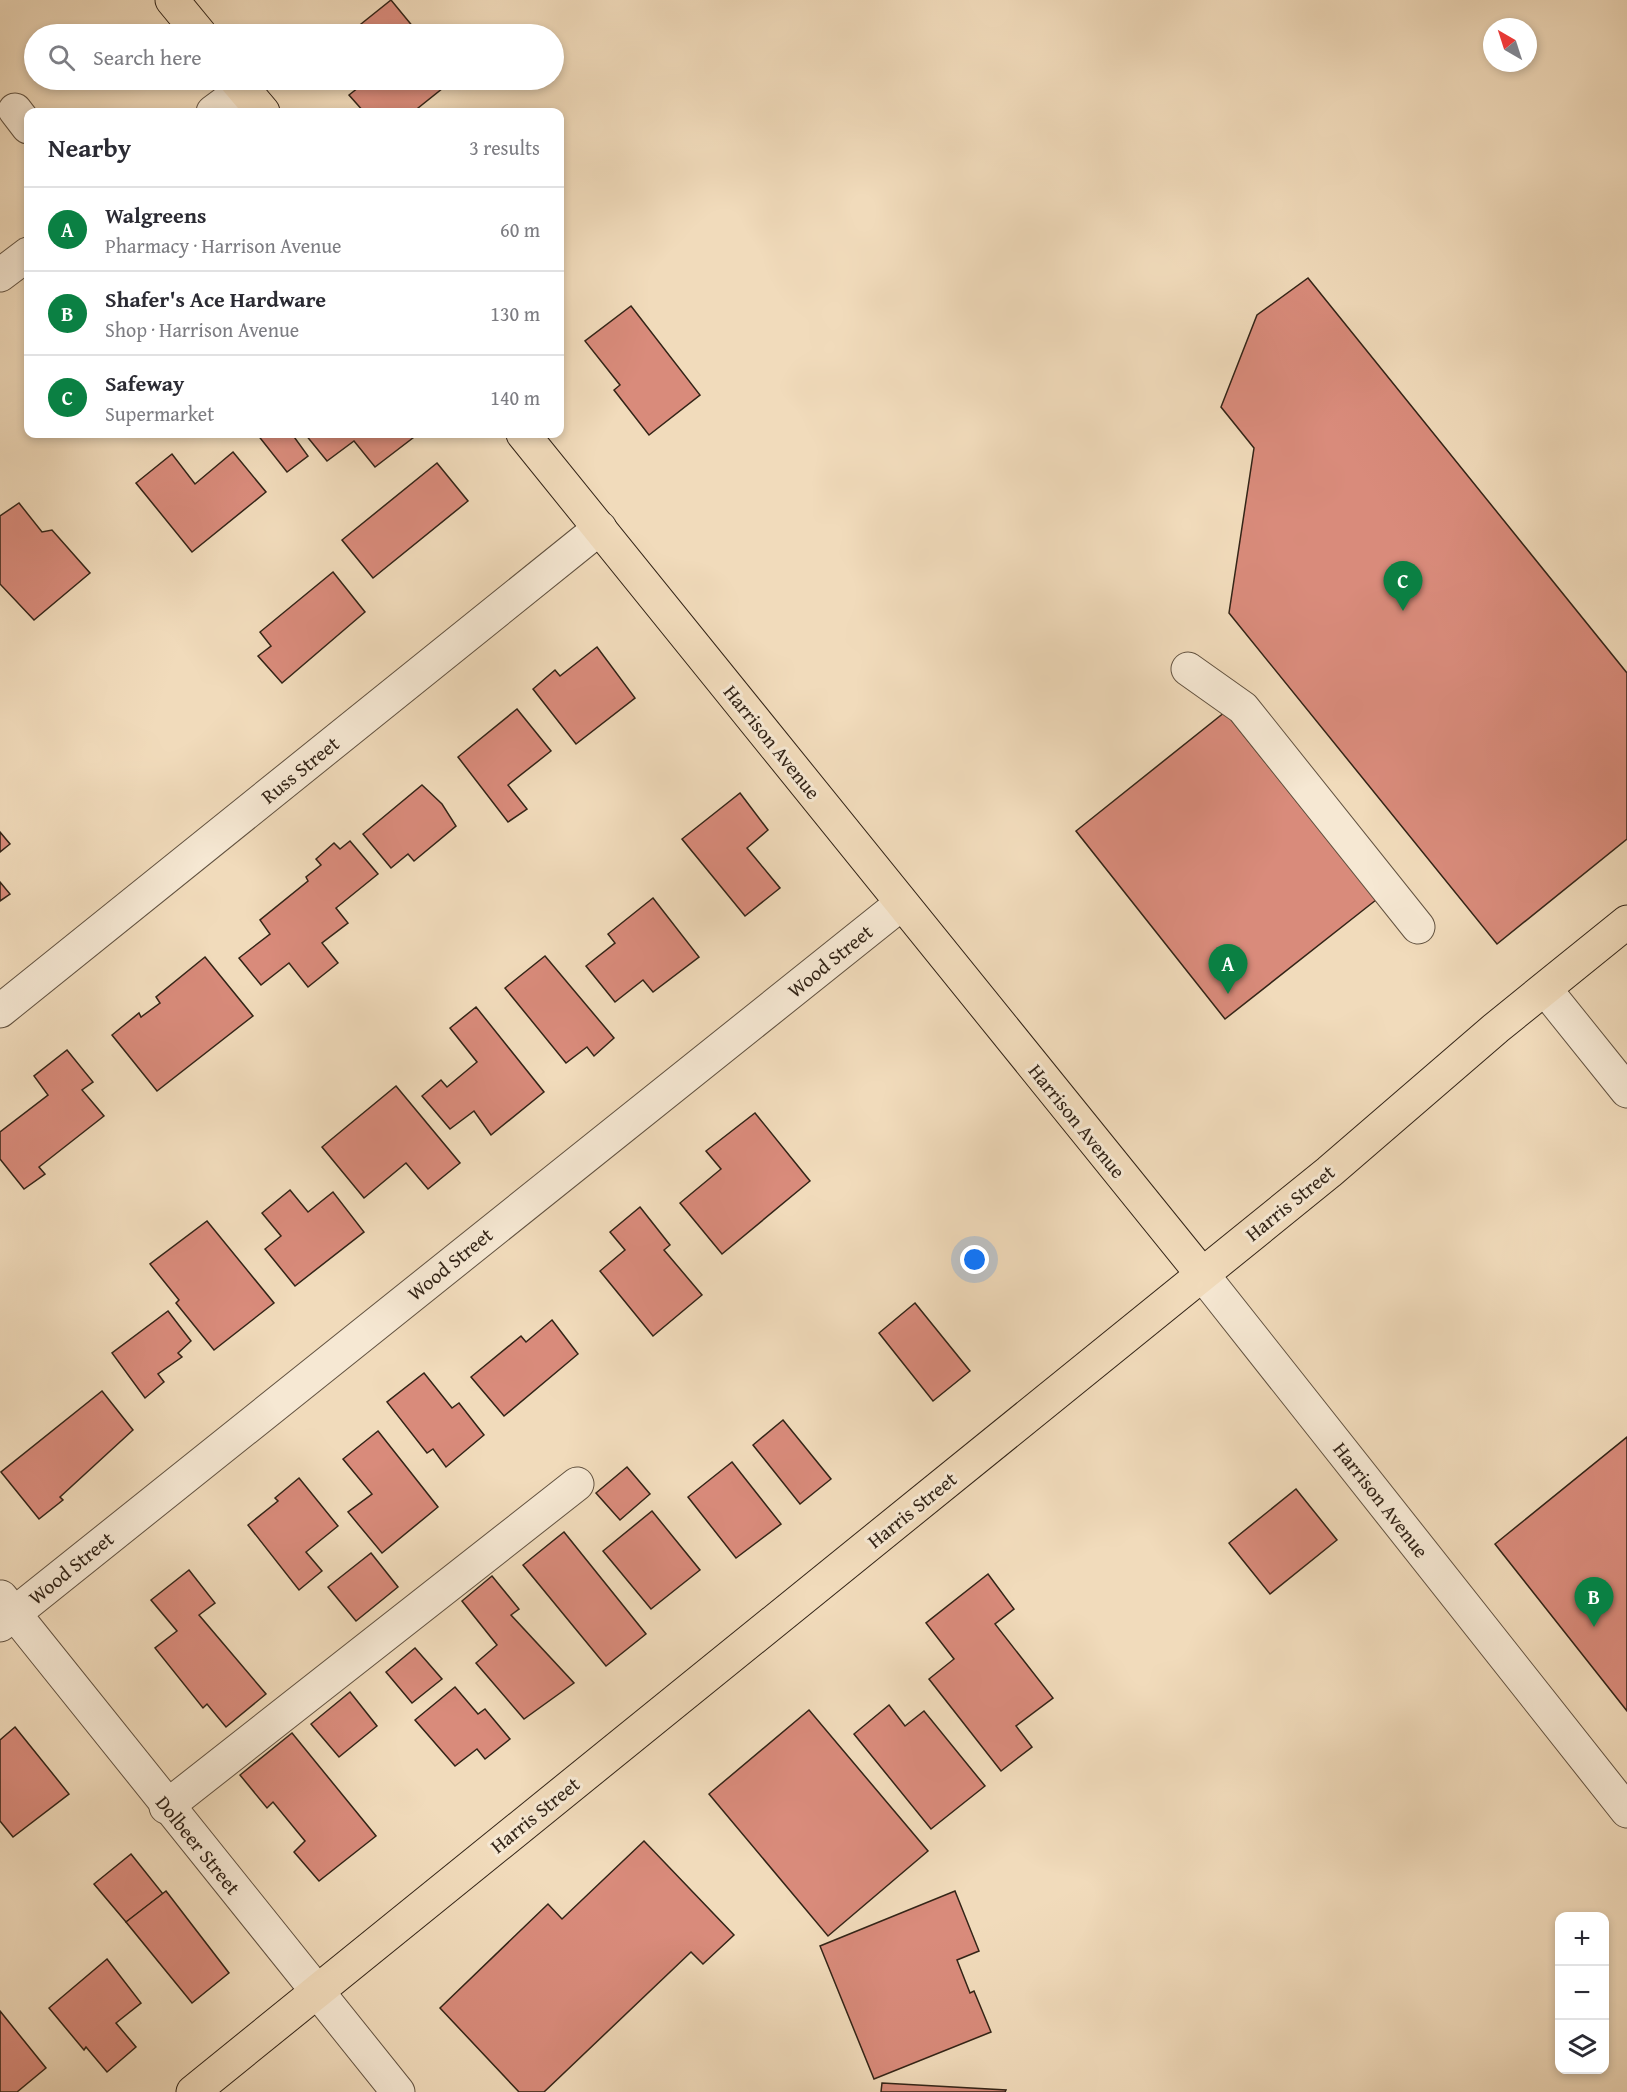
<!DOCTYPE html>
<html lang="en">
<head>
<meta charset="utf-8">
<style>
  body { margin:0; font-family:"Gentium Book Plus",serif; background:#f7f7f7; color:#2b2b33 }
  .controls { position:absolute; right:18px; bottom:18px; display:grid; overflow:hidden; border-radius:12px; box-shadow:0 3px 9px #0003 }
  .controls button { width:54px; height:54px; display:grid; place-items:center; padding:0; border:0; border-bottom:2px solid #e1e1e2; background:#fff; color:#2b2b33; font:30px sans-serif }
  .compass { position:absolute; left:1483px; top:18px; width:54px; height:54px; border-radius:50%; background:#fff; box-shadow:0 3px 9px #0003; rotate:321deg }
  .you { position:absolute; left:975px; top:1260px; width:21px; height:21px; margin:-15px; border:4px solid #fff; border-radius:50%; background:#1a73e8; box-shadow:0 0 0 9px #1a73e833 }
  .badge { display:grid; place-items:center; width:39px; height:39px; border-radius:50%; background:#0b8043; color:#fff; font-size:20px; font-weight:700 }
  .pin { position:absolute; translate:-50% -50px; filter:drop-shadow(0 2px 3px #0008) }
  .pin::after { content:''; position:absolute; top:32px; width:21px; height:18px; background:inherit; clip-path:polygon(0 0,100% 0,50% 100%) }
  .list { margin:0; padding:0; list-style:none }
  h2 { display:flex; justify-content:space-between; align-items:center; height:78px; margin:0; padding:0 24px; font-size:26px }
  h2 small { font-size:20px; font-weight:400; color:#7c7c81 }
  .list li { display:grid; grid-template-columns:39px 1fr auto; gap:18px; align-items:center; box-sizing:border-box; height:84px; padding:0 24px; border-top:2px solid #e1e1e2 }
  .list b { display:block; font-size:22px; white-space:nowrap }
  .list p { margin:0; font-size:20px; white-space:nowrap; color:#7c7c81 }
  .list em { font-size:20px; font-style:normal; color:#7c7c81 }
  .icon { flex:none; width:33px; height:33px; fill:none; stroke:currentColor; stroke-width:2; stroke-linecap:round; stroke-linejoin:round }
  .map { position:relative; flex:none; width:1627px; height:2092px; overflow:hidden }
  .search { position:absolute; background:#fff; box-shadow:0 3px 9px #0003; left:24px; top:24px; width:540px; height:66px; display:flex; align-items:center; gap:15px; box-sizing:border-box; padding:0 21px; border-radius:33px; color:#7c7c81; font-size:22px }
  .panel { position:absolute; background:#fff; box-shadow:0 3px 9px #0003; left:24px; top:108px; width:540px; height:330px; border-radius:12px }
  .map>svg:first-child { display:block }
  .building { fill:#d98b7b; stroke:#332417; stroke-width:1.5 }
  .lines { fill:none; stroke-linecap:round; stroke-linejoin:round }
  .minor-casing { stroke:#625240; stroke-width:35 }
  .major-casing { stroke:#332417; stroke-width:35 }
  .minor { stroke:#f6e8d3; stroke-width:33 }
  .major { stroke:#f1dbbb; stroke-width:33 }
  .labels { text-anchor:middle; stroke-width:6; stroke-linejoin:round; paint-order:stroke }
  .street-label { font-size:20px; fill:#332417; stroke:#f6e8d3 }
</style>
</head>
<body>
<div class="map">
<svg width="1627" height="2092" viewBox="0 0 1627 2092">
  <rect width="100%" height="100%" fill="#f1dbbb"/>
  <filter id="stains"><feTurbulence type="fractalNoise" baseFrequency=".00333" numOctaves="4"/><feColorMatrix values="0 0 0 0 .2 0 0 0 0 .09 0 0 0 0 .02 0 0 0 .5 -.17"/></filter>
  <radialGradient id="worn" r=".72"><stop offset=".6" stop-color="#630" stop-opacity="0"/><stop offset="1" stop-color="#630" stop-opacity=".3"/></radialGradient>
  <g class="building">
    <polygon points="391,0 419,34 353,34 351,32"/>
    <polygon points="368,80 453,80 413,112 364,112 349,95"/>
    <polygon points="1308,278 1627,673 1627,839 1497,944 1229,613 1254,448 1221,407 1257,315"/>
    <polygon points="631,306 700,395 649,435 614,390 620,385 585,341"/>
    <polygon points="257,434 292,434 308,456 287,472"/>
    <polygon points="305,434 418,434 375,467 354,441 327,461"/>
    <polygon points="233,452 266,492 192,552 136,483 172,454 195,484"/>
    <polygon points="437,463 468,501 373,578 342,540"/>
    <polygon points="19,503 42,532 52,530 90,573 34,620 0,584 0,516"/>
    <polygon points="333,572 365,612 282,683 258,656 271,646 260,632"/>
    <polygon points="597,647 635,698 576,744 533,689 555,670 560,676"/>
    <polygon points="517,709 551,751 508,785 527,809 508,822 458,757"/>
    <polygon points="1225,712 1376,900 1225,1019 1076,831"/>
    <polygon points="422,785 442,804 456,826 414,861 408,854 391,868 363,834"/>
    <polygon points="740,793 768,830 747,848 780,888 745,916 682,839"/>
    <polygon points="0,832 10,844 0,852"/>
    <polygon points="350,841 378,874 336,908 348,923 322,943 338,963 308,987 289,963 261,985 239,958 270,934 260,920 308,881 306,877 321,865 316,859 334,843 340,849"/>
    <polygon points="0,882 10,894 0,901"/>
    <polygon points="653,898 699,957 653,992 643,980 615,1002 586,966 615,943 608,934"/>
    <polygon points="545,956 614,1038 594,1056 587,1047 566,1063 505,988"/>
    <polygon points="205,957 253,1016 157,1091 112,1035 139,1013 141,1017 160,1003 156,997"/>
    <polygon points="476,1007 544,1092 491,1135 474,1111 450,1129 422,1096 441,1080 447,1087 477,1062 450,1028"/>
    <polygon points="67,1050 93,1082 82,1090 104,1116 39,1167 45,1174 24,1189 0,1159 0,1132 48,1095 34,1076"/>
    <polygon points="396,1086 460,1163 428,1189 406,1163 364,1198 322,1147"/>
    <polygon points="755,1113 810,1181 722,1254 680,1203 721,1169 706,1151"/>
    <polygon points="290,1190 308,1212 333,1192 364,1232 295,1286 265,1249 281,1236 262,1213"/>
    <polygon points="640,1207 670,1245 664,1250 702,1295 653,1336 600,1271 625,1250 610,1232"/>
    <polygon points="207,1221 274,1303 214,1350 176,1303 179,1300 150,1264"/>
    <polygon points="915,1303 970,1371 933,1401 879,1333"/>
    <polygon points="168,1311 191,1341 178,1353 182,1357 158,1374 164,1382 145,1398 112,1353"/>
    <polygon points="552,1320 578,1354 504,1416 471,1377 521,1336 526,1342"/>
    <polygon points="424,1373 452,1408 459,1403 484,1435 446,1467 433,1449 427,1453 387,1402"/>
    <polygon points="102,1391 133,1430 60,1497 63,1500 39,1519 1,1472"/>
    <polygon points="783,1420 831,1479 800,1504 753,1445"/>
    <polygon points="378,1431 438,1507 382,1553 348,1512 372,1494 343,1459"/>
    <polygon points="1627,1437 1627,1711 1495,1544"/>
    <polygon points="732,1462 781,1524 736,1558 688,1497"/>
    <polygon points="627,1467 650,1494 620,1520 596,1493"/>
    <polygon points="299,1478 338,1526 306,1552 322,1571 299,1590 248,1525 278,1501 275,1498"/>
    <polygon points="1296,1489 1337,1540 1270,1594 1229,1543"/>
    <polygon points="652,1511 700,1570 651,1609 603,1551"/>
    <polygon points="564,1532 646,1634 606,1666 523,1565"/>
    <polygon points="371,1553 398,1587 356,1621 328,1587"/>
    <polygon points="189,1570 215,1603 199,1615 266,1694 226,1727 207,1704 203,1708 155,1648 177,1631 151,1600"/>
    <polygon points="988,1574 1014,1609 995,1624 1053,1698 1016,1726 1032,1747 1001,1771 929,1679 954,1659 926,1623"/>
    <polygon points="492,1576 519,1609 511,1615 574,1683 524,1719 476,1663 497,1645 462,1601"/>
    <polygon points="415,1648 442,1679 412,1703 386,1672"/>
    <polygon points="455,1687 478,1714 485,1709 510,1739 485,1759 477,1749 455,1766 415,1720"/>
    <polygon points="350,1692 377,1726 339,1757 311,1724"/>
    <polygon points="889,1705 905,1726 924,1711 985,1786 931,1829 854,1734"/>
    <polygon points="809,1710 928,1851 828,1936 709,1794"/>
    <polygon points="15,1727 69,1794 13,1837 0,1821 0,1740"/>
    <polygon points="292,1733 376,1836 319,1881 294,1852 305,1841 273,1802 267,1808 240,1775"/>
    <polygon points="644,1841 734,1935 703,1964 691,1952 544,2092 519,2092 440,2008 548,1904 562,1919"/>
    <polygon points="131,1854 163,1894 126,1922 94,1884"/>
    <polygon points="166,1891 229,1973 192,2003 126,1922"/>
    <polygon points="955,1891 979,1951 957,1960 970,1993 974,1991 991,2032 874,2079 820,1946"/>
    <polygon points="107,1959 141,2003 116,2023 136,2047 107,2072 86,2047 84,2050 49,2008"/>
    <polygon points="0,2011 46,2068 17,2092 0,2092"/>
    <polygon points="882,2083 1006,2090 1005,2092 881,2092"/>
  </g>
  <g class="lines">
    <g class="minor-casing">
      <g id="minor">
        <polyline points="15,110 28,127"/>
        <polyline points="213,112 244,89"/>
        <polyline points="0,275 28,254"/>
        <polyline points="1188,669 1243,708 1418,927"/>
        <polyline points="1545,989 1627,1091"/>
        <polyline points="0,1011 600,528"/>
        <polyline points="1202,1274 1627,1811"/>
        <polyline points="1,1597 398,2092"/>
        <polyline points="0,1625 901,904"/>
        <polyline points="166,1807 577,1484"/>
      </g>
    </g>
    <g class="major-casing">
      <g id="major">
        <polyline points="172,0 200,34"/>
        <polyline points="236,80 263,112"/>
        <polyline points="523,434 1202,1274"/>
        <polyline points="193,2092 1329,1172 1496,1028 1627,922"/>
      </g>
    </g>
    <use href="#minor" class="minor"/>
    <use href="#major" class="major"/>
  </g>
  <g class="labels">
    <g class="street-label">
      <text transform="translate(772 742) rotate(51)" y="7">Harrison Avenue</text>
      <text transform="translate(300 770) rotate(-39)" y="7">Russ Street</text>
      <text transform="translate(830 961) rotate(-39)" y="7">Wood Street</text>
      <text transform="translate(1077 1121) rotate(51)" y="7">Harrison Avenue</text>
      <text transform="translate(1290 1203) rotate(-39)" y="7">Harris Street</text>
      <text transform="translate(450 1264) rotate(-39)" y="7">Wood Street</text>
      <text transform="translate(1381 1500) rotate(52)" y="7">Harrison Avenue</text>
      <text transform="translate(912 1510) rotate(-39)" y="7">Harris Street</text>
      <text transform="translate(71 1568) rotate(-39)" y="7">Wood Street</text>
      <text transform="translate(535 1815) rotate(-39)" y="7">Harris Street</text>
      <text transform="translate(198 1845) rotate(51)" y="7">Dolbeer Street</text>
    </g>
  </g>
  <rect width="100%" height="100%" filter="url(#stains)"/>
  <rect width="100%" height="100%" fill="url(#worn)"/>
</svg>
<div class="controls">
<button>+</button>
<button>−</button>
<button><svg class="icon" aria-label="layers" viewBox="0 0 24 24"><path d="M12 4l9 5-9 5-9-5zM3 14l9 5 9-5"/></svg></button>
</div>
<svg class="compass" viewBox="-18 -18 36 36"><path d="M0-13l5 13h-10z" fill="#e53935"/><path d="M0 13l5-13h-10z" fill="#7c7c81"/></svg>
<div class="you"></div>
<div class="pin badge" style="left:1228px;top:994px">A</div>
<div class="pin badge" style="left:1594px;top:1627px">B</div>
<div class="pin badge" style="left:1403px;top:611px">C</div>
<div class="search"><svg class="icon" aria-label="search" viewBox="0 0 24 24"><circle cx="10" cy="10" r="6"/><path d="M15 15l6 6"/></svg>Search here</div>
<section class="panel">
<h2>Nearby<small>3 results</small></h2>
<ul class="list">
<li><span class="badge">A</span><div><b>Walgreens</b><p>Pharmacy · Harrison Avenue</p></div><em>60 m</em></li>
<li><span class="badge">B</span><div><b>Shafer's Ace Hardware</b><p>Shop · Harrison Avenue</p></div><em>130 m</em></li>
<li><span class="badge">C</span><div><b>Safeway</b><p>Supermarket</p></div><em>140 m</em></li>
</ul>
</section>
</div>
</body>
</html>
